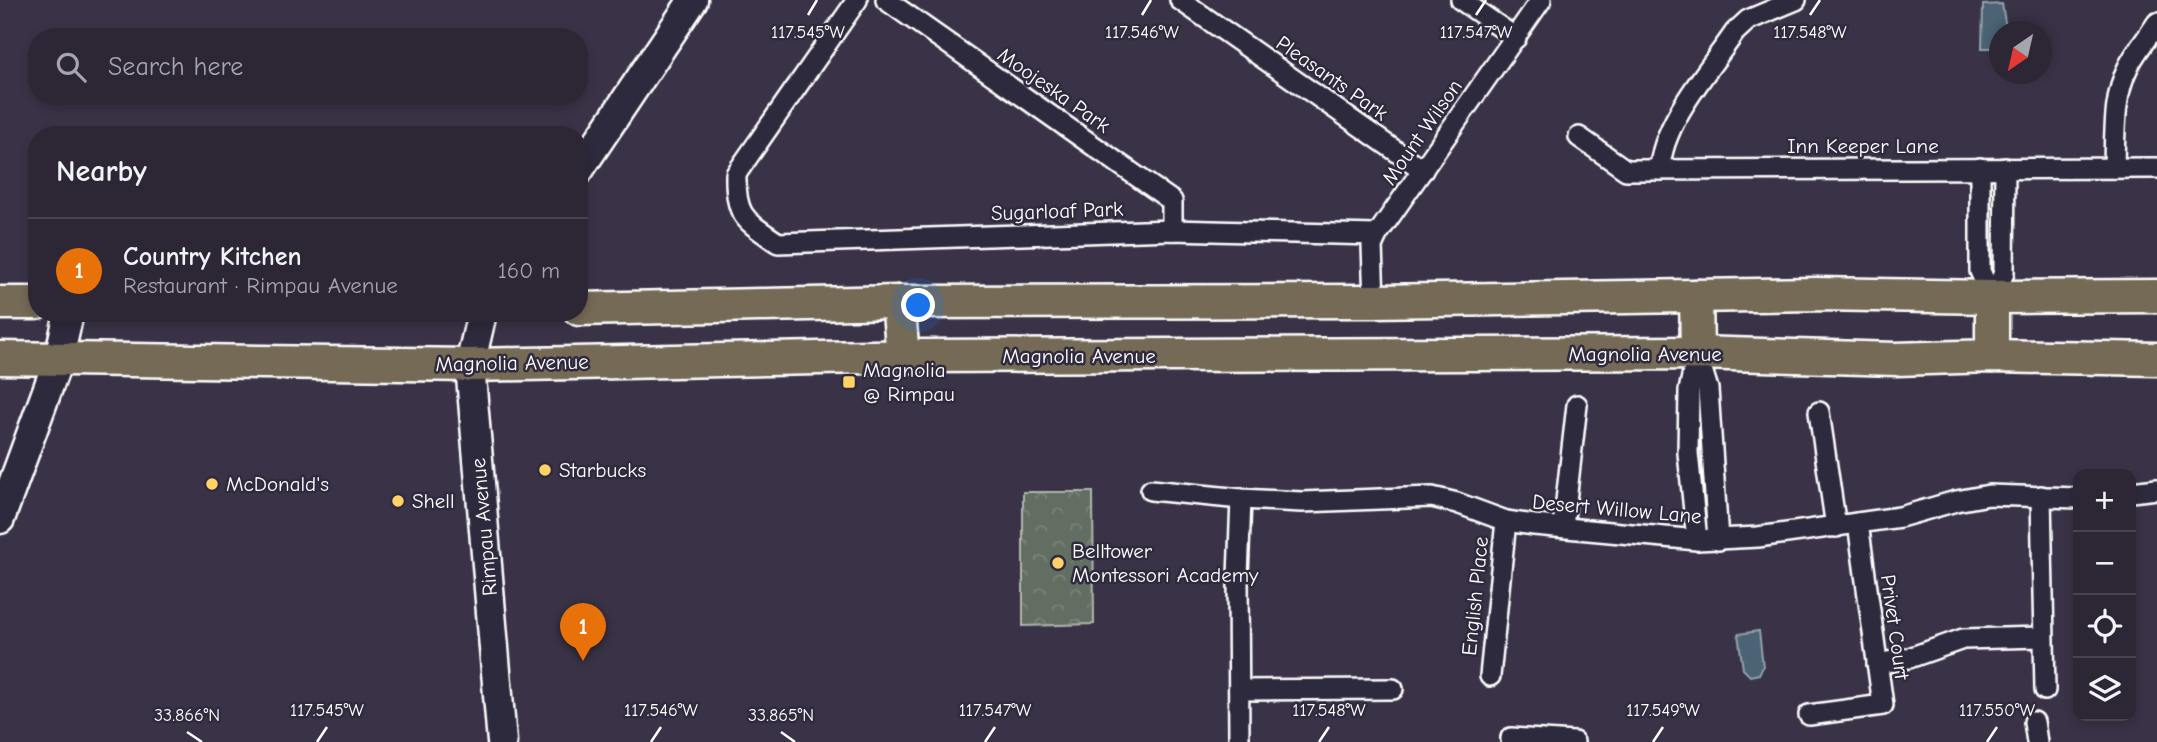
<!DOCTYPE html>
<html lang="en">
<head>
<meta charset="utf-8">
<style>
  body { margin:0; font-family:"Comic Neue",sans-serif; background:#342e3d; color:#f1f3f6 }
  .controls { position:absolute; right:21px; bottom:21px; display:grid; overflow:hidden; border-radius:14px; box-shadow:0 4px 10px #0003 }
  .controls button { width:63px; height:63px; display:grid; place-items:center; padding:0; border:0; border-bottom:2px solid #484350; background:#2c2635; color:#f1f3f6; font:35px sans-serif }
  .compass { position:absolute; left:1989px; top:21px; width:63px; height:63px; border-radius:50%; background:#2c2635; box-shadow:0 4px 10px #0003; rotate:214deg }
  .you { position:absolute; left:919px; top:306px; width:24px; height:24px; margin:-18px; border:5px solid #fff; border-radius:50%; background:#1a73e8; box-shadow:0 0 0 10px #1a73e833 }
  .badge { display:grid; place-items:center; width:46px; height:46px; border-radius:50%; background:#db2777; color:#fff; font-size:23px; font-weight:700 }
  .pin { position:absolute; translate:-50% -58px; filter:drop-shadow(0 2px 4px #0008) }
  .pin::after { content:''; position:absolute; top:37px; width:24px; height:21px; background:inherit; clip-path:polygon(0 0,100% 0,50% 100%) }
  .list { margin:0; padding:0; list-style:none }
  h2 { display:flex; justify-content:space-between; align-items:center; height:91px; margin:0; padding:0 28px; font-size:30px }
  h2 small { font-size:23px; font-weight:400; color:#a6a5ad }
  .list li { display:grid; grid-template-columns:46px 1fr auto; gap:21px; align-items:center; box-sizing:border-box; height:105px; padding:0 28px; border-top:2px solid #484350 }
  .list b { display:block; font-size:26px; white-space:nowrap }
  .list p { margin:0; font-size:23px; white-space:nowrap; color:#a6a5ad }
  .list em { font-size:23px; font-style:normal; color:#a6a5ad }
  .icon { flex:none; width:38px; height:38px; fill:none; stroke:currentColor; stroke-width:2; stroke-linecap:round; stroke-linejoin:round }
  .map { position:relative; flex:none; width:2157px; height:742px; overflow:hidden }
  .search { position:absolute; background:#2c2635; box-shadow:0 4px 10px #0003; left:28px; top:28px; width:560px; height:77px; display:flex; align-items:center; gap:18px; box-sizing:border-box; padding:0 24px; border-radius:28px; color:#a6a5ad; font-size:26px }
  .panel { position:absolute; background:#2c2635; box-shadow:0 4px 10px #0003; left:28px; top:126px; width:560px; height:196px; border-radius:28px }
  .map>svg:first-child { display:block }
  .park { fill:url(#park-crowns); stroke:#b1b6b0; stroke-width:2 }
  .water { fill:#4b6474; stroke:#93a2ac; stroke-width:2 }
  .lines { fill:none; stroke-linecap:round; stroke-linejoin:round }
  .street-casing { stroke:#fff; stroke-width:24 }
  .secondary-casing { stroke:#fff; stroke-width:33 }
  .primary-casing { stroke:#fff; stroke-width:37 }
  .street { stroke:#2f2a3d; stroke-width:19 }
  .secondary { stroke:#2f2a3d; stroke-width:28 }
  .primary { stroke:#756b55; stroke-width:32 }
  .ticks { fill:none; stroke:#fff; stroke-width:2.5 }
  .poi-dot { fill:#ffd166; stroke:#2f2a3d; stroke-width:2.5 }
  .labels { text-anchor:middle; stroke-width:5; stroke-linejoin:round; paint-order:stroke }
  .street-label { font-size:21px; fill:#fff; stroke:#2f2a3d }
  .poi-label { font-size:21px; fill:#fff; stroke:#2f2a3d; text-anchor:start }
  .ticks-label { font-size:18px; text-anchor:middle; fill:#fff; stroke:#2f2a3d; stroke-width:5; stroke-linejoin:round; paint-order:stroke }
</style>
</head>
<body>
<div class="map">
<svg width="2157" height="742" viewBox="0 0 2157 742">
  <defs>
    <pattern id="park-crowns" width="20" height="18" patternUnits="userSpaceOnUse" patternTransform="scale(1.75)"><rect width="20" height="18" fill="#636e62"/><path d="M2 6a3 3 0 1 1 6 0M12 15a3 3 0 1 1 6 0" fill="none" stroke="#7a847a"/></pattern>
  </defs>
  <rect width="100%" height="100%" fill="#3a3347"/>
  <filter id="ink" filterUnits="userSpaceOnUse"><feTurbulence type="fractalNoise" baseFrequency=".0143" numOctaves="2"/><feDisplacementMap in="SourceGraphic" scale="14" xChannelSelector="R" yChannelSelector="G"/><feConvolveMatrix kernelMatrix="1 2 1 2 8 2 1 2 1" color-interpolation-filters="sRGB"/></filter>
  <g filter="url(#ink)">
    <polygon class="park" points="1023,492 1093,492 1094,624 1023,626"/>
    <g class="water">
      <polygon points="2002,4 2006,28 2004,31 2000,32 1999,37 1992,48 1982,48 1983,5"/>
      <polygon points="1759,631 1763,667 1759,674 1750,676 1743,669 1738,634"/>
    </g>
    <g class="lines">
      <g class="street-casing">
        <g id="street">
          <path d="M 857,0 L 736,174 C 735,217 745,220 778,243 L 1172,230 L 1377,235"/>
          <polyline points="886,0 1172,201 1172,230"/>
          <polyline points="1180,0 1423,170"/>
          <polyline points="1461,0 1516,38"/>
          <polyline points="1579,137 1626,170 2157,168"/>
          <polyline points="1980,168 1980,271 1992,297"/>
          <path d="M 2114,168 C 2115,135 2113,95 2129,65 C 2137,50 2148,37 2157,23"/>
          <path d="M 1660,170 C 1661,124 1709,70 1735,32 L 1748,20 L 1796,0"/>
          <polyline points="1992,297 2004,273 2005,168"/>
          <polyline points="1374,301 1372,246 1377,235 1541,0"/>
          <polyline points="1697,353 1708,389 1718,540"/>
          <polyline points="1696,357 1689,391 1688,453 1697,540"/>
          <polyline points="1819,412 1836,527"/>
          <polyline points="1151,490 1241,499 1302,502 1432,497 1457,503 1506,521 1534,525 1697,540 1758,537 1900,517 1956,501 1989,495 2078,498"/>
          <polyline points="2131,492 2157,489"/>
          <polyline points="2041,496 2045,690"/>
          <polyline points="1563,527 1577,405"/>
          <polyline points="1877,664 1909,658 1963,639 2043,637"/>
          <polyline points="1490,676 1506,521"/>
          <polyline points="1239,690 1393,689"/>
          <polyline points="1809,715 1883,705 1858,523"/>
          <polyline points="2034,722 2037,742"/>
          <polyline points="1239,742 1238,577 1241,499"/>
          <polyline points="1511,742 1511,738 1574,742"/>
        </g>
      </g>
      <g class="secondary-casing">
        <g id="secondary">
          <polyline points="579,170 693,0"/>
          <polyline points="482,313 470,365 502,742"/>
          <polyline points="0,519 59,358 69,313"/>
        </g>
      </g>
      <g class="primary-casing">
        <g id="primary">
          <polyline points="1696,296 1697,353"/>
          <polyline points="1992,297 1992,356"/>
          <polyline points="898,302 903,356"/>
          <polyline points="0,303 37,303"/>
          <polyline points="579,309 898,302 1374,301 1816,294 1992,297 2157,296"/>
          <polyline points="0,358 470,365 923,356 1697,353 1896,359 1992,356 2157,359"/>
        </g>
      </g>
      <use href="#street" class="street"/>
      <use href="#secondary" class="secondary"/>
      <use href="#primary" class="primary"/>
    </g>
  </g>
  <path class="ticks" d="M 808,15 L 817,0M 1142,15 L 1151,0M 1476,15 L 1486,0M 1810,15 L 1820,0M 187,732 L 202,742M 781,732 L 795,742M 317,742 L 327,727M 651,742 L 661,727M 985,742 L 995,727M 1319,742 L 1329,727M 1653,742 L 1663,727M 1987,742 L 1997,727"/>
  <g class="poi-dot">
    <rect x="842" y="375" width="14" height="14" rx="3.5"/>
    <circle cx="545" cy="470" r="7"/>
    <circle cx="212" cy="484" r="7"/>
    <circle cx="398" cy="501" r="7"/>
    <circle cx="1058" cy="563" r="7"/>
  </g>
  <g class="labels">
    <g class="street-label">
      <text transform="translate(1332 78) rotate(35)" y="7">Pleasants Park</text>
      <text transform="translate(1054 90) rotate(35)" y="7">Moojeska Park</text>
      <text transform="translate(1422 132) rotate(-55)" y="7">Mount Wilson</text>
      <text x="1863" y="153">Inn Keeper Lane</text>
      <text transform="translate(1057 211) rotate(-2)" y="7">Sugarloaf Park</text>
      <text x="1645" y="361">Magnolia Avenue</text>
      <text x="1079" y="363">Magnolia Avenue</text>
      <text transform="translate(512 363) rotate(-1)" y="7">Magnolia Avenue</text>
      <text transform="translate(1617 509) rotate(5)" y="7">Desert Willow Lane</text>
      <text transform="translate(484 527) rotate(-95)" y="7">Rimpau Avenue</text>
      <text transform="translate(1475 596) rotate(-84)" y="7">English Place</text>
      <text transform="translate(1895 627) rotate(82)" y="7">Privet Court</text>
    </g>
    <g class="poi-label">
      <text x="863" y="377">Magnolia<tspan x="863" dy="24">@ Rimpau</tspan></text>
      <text x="559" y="477">Starbucks</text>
      <text x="226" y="491">McDonald's</text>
      <text x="412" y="508">Shell</text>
      <text x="1072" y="558">Belltower<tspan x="1072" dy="24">Montessori Academy</tspan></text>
    </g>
  </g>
  <g class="ticks-label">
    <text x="808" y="38">117.545°W</text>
    <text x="1142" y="38">117.546°W</text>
    <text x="1476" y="38">117.547°W</text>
    <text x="1810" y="38">117.548°W</text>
    <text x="327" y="716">117.545°W</text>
    <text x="661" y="716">117.546°W</text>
    <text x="995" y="716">117.547°W</text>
    <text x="1329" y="716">117.548°W</text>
    <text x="1663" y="716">117.549°W</text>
    <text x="1997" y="716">117.550°W</text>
    <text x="187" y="721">33.866°N</text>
    <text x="781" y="721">33.865°N</text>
  </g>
</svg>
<div class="controls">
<button>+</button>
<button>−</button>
<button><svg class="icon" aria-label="locate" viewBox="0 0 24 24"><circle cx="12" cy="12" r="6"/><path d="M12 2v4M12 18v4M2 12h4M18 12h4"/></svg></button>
<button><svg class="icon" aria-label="layers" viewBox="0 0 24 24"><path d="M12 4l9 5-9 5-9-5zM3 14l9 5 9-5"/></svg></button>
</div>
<svg class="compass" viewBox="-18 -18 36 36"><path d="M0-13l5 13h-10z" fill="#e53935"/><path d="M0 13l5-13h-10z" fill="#a6a5ad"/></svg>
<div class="you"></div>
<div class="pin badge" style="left:583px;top:661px;background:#e8710a">1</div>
<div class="search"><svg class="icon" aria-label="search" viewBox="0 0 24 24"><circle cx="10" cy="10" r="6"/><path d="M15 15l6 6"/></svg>Search here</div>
<section class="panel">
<h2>Nearby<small></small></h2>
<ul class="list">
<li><span class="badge" style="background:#e8710a">1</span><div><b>Country Kitchen</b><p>Restaurant · Rimpau Avenue</p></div><em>160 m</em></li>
</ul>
</section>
</div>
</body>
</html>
